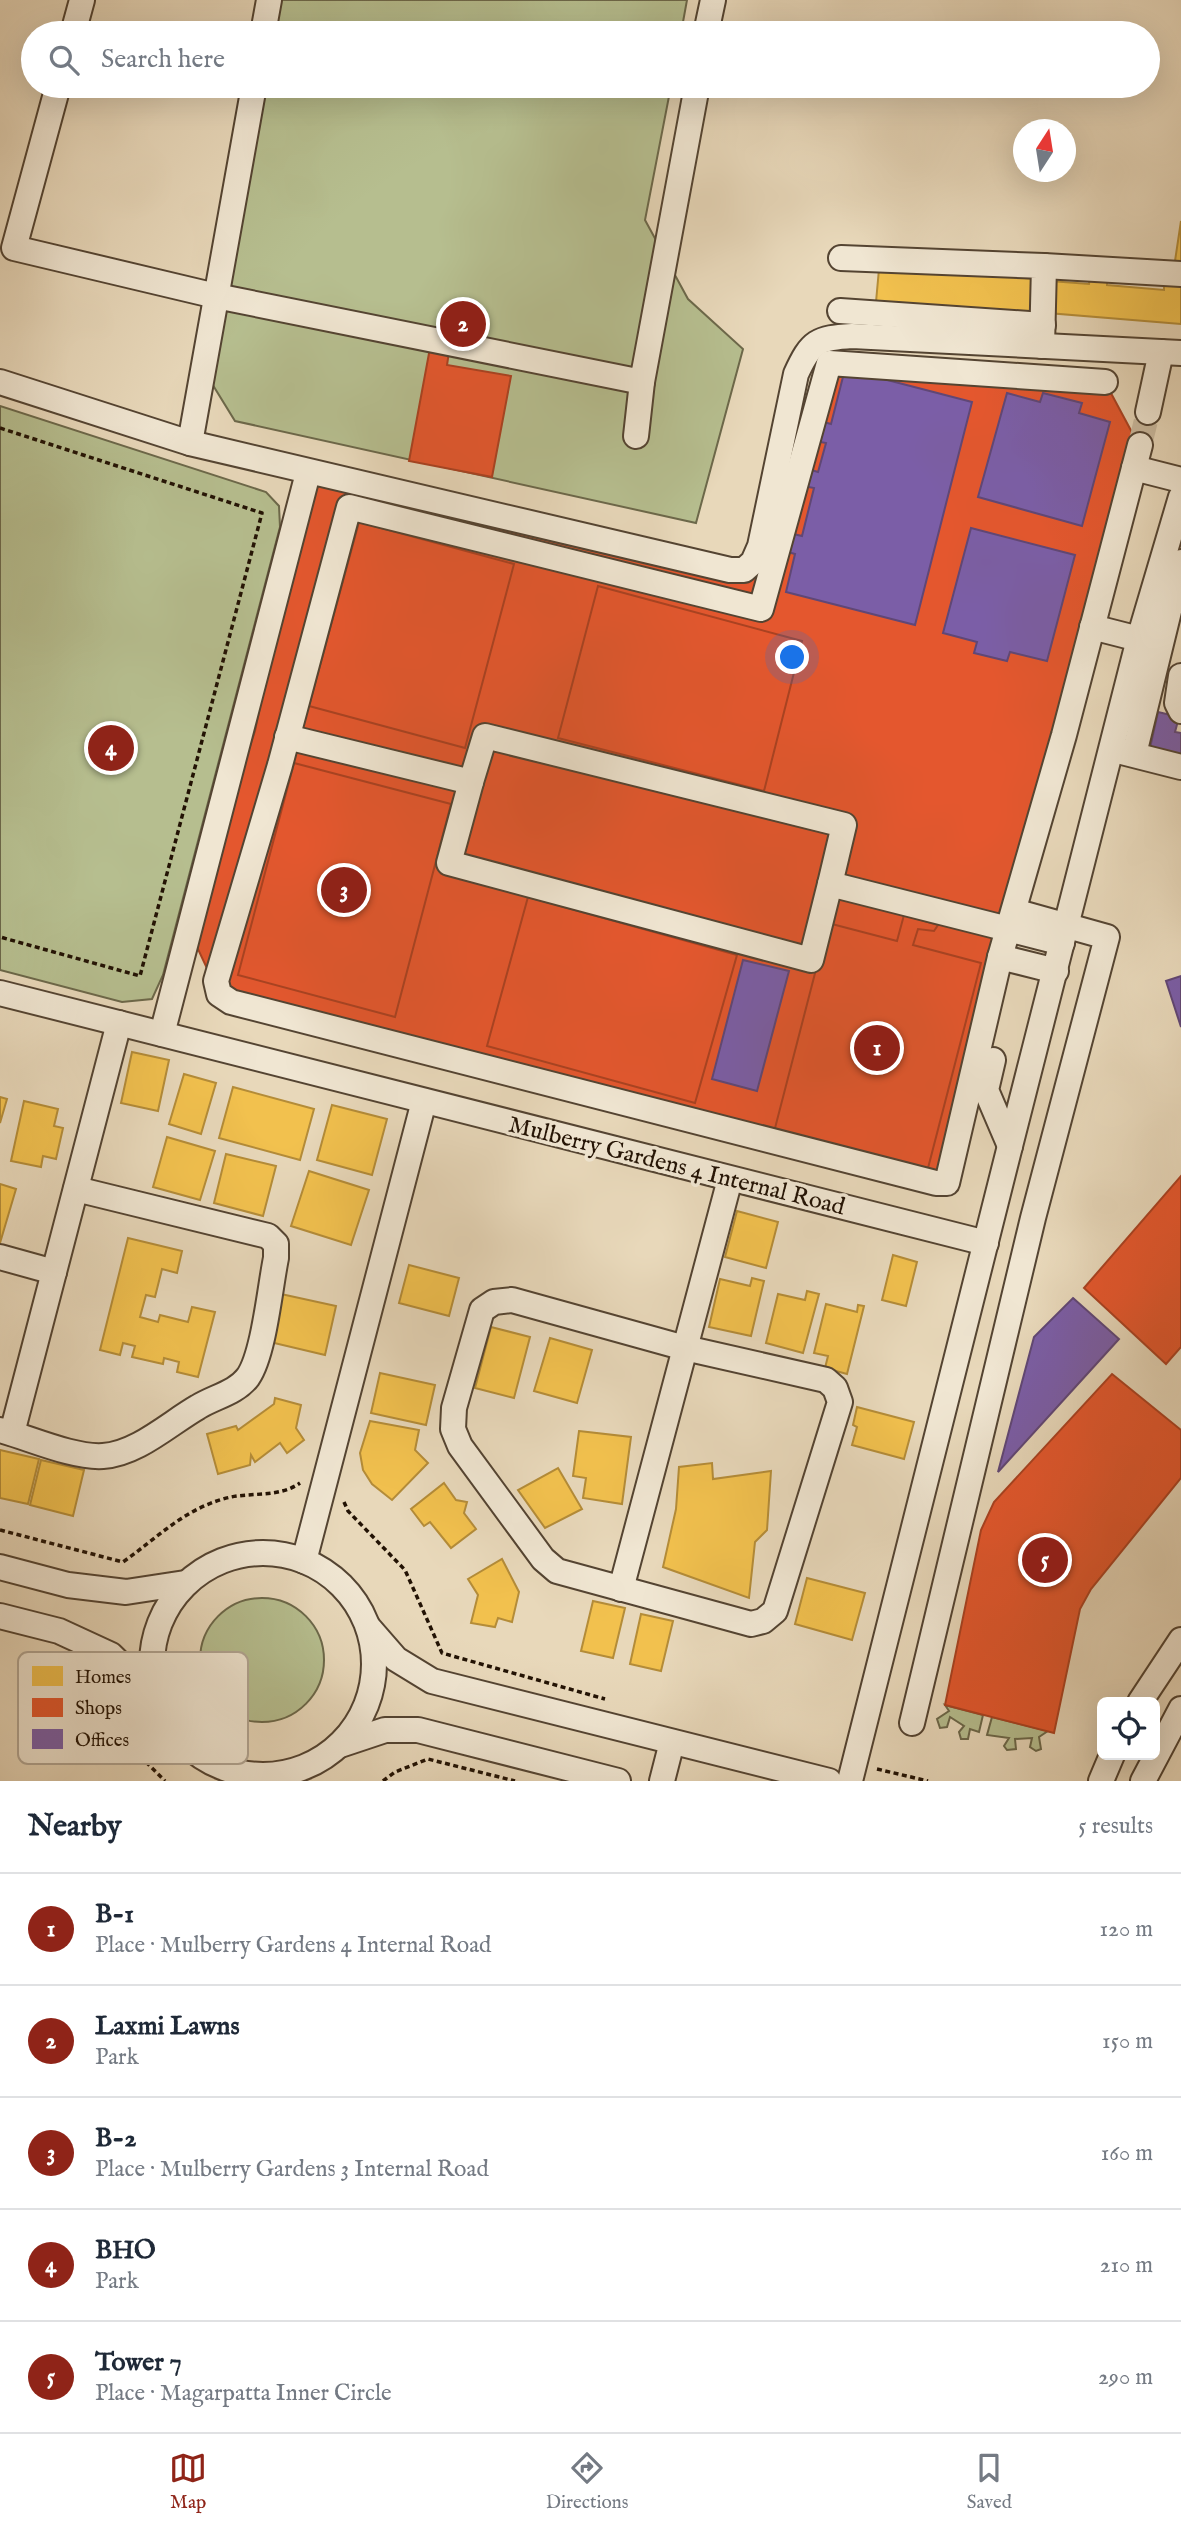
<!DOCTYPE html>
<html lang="en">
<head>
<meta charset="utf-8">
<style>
  body { margin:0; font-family:"IM FELL English",serif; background:#f6f6f7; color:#1f2937 }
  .controls { position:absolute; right:21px; bottom:21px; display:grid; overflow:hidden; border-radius:10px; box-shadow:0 7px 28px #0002 }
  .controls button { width:63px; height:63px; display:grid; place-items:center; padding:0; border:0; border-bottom:2px solid #e0e1e3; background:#fff; color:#1f2937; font:35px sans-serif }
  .compass { position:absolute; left:1013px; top:119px; width:63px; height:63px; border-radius:50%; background:#fff; box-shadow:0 7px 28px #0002; rotate:12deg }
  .you { position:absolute; left:793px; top:658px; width:24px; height:24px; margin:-18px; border:5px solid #fff; border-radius:50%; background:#1a73e8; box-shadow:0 0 0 10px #1a73e833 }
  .badge { display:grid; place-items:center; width:46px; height:46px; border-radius:50%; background:#8f2418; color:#fff; font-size:23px; font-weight:700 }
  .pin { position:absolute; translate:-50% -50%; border:4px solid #fff; box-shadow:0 2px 7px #0006 }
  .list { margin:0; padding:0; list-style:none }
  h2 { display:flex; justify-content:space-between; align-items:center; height:91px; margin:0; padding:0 28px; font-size:30px }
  h2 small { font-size:23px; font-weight:400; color:#747a83 }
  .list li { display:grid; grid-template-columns:46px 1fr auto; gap:21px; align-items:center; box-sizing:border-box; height:112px; padding:0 28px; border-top:2px solid #e0e1e3 }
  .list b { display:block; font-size:26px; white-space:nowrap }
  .list p { margin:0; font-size:23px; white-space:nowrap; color:#747a83 }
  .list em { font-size:23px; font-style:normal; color:#747a83 }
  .icon { flex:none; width:38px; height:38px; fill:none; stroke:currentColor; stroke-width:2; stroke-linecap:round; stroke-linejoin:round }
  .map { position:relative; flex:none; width:1181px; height:1781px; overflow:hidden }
  .search { position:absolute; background:#fff; box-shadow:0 7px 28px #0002; left:21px; right:21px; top:21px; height:77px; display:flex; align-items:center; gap:18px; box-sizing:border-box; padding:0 24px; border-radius:38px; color:#747a83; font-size:26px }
  .sheet { height:651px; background:#fff }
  nav { display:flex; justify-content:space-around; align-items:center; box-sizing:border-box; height:98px; border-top:2px solid #e0e1e3; background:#fff; font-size:19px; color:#747a83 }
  nav a { display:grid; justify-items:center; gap:4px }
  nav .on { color:#8f2418 }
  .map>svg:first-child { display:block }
  .green { fill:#b6be8f; stroke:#6c684a; stroke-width:2 }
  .homes { fill:#f2c14e; stroke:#b48c38; stroke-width:2 }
  .shops { fill:#e4572e; stroke:#aa4221; stroke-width:2 }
  .offices { fill:#7b5ea7; stroke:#604776; stroke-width:2 }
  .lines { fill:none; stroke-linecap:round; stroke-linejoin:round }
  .minor-tunnel { stroke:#caba9f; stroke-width:24; stroke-dasharray:24 12; stroke-linecap:butt }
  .minor-casing { stroke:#544432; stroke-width:28 }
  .path { stroke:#221204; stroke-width:3.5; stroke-dasharray:5 3.5; stroke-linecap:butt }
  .minor { stroke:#f0e6d2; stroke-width:24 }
  .labels { text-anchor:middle; stroke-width:7; stroke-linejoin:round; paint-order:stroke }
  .street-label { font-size:24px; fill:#221204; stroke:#f0e6d2 }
  .key { fill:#f0e6d2; stroke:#b2a694; stroke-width:2 }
  .key-label { font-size:19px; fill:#221204 }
</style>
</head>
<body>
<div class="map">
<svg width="1181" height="1781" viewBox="0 0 1181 1781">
  <rect width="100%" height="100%" fill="#e8d8ba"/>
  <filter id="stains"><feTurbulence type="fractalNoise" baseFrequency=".00286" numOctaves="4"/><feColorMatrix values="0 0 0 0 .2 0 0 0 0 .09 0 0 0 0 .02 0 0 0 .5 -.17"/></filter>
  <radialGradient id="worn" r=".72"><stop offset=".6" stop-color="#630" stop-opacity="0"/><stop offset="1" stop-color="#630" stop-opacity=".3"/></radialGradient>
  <g class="green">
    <polygon points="269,0 687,0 681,33 263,33"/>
    <polygon points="254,86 671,86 645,220 688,299 743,349 696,523 235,421 203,369"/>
    <polygon points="0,406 266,492 279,506 280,527 163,975 152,999 122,1002 0,970"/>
    <circle cx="262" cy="1660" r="62"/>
    <polygon points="945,1705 983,1715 979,1732 970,1729 968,1739 961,1739 959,1732 964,1726 950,1717 947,1727 940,1728 937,1719 949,1711"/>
    <polygon points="992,1717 1048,1731 1039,1737 1041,1749 1036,1751 1030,1747 1032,1738 1015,1739 1016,1749 1007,1750 1004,1746 1009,1738 987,1735"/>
  </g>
  <g class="homes">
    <polygon points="1181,221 1181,262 1175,261"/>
    <polygon points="879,269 993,276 993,271 1014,272 1014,277 1035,279 1032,315 876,302"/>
    <polygon points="1090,278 1107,279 1107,285 1164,290 1164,284 1181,286 1181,324 1048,313 1050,281 1089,284"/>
    <polygon points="132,1052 169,1060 158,1111 121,1103"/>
    <polygon points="184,1074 216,1083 201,1134 169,1124"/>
    <polygon points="233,1087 314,1109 300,1160 219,1138"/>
    <polygon points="0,1097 7,1099 0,1123"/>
    <polygon points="24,1101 58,1109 54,1126 63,1128 56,1159 43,1156 41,1167 11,1161"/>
    <polygon points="332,1105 387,1119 372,1175 317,1160"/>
    <polygon points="167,1137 215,1151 200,1200 153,1187"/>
    <polygon points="226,1154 276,1166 263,1216 214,1203"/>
    <polygon points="309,1171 369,1190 351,1245 291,1226"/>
    <polygon points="0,1184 16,1189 0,1243"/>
    <polygon points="737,1211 778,1222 766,1268 725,1257"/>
    <polygon points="128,1238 182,1251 177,1273 162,1269 155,1297 146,1295 140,1317 158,1322 160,1315 188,1322 192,1307 215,1312 198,1377 177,1372 179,1362 164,1358 163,1364 132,1357 135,1346 123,1343 120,1355 100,1350"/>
    <polygon points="893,1255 917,1262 906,1306 882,1300"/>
    <polygon points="409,1265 459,1278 449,1316 399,1303"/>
    <polygon points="752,1278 764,1281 751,1336 709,1327 720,1279 750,1286"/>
    <polygon points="807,1291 819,1294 803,1353 766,1343 778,1294 805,1300"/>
    <polygon points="281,1294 336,1306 325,1355 270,1342"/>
    <polygon points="826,1304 857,1312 858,1305 864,1306 847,1374 825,1368 828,1356 814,1353"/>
    <polygon points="491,1327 530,1337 514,1398 475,1388"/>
    <polygon points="550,1338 592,1350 577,1403 534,1391"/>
    <polygon points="380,1373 435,1385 426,1425 371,1413"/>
    <polygon points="275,1398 301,1405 296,1428 304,1440 287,1453 280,1443 255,1462 251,1455 250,1465 218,1474 207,1434 236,1426 238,1430 274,1404"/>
    <polygon points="857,1407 914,1422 904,1459 852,1445 857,1427 853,1425"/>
    <polygon points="370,1421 419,1430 415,1450 428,1463 392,1500 372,1484 363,1470 360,1453"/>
    <polygon points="579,1431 631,1437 622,1504 583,1498 586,1478 573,1476"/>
    <polygon points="0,1450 39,1459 28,1504 0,1498"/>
    <polygon points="41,1460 84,1470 73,1516 30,1505"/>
    <polygon points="712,1463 713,1479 771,1471 767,1530 755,1542 749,1598 663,1567 676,1509 679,1467"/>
    <polygon points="558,1468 582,1509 545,1528 518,1490"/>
    <polygon points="444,1483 456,1500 467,1502 464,1513 476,1529 451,1548 430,1522 424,1526 411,1509"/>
    <polygon points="502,1559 519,1592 512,1622 498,1618 495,1627 471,1623 478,1595 468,1579"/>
    <polygon points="807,1578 865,1593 852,1640 795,1624"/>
    <polygon points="593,1601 625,1608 613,1658 581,1651"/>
    <polygon points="641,1614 673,1621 661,1671 630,1664"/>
  </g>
  <g class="shops">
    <polygon points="430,348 449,352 447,365 511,376 492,477 409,461"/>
    <polygon points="829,363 1105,382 1135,438 947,1183 219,994 189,930 255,731 308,473 713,558 770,578"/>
    <polygon points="359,522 514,564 465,748 309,706"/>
    <polygon points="598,586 802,641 764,791 558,738"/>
    <polygon points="294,763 451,804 395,1017 238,975"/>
    <polygon points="528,897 737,955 695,1103 487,1046"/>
    <polygon points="904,915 938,925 934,931 918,929 913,945 981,963 927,1172 774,1132 828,923 897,941"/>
    <polygon points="1181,1176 1181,1347 1166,1364 1084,1288"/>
    <polygon points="1112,1374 1181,1430 1181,1478 1091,1589 1080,1609 1054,1733 945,1705 981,1530 994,1502"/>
  </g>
  <g class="offices">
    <polygon points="845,369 972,402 915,625 786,592 795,554 784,551 789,533 802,536 814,488 803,486 808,469 818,472 826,443 815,441 820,421 831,424"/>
    <polygon points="1007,393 1040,402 1043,393 1082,403 1079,413 1110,422 1082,526 978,497"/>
    <polygon points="971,528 1075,555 1047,661 1010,652 1007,661 974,653 977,642 943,633"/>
    <polygon points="1158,712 1179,717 1175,732 1181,733 1181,755 1150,748"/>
    <polygon points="743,960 789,971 757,1091 712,1079"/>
    <polygon points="1181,976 1181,1027 1166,981"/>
    <polygon points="1073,1298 1119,1339 998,1472 1034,1337"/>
  </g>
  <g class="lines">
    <polyline class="minor-tunnel" points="1140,445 1148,412"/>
    <g class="minor-casing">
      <g id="minor">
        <polyline points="73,33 82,0"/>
        <polyline points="263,33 269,0"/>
        <polyline points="706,33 713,0"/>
        <polyline points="58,86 14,248 216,296 642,382 697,86"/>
        <polyline points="841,258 1044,266 1042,346"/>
        <polyline points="1044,266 1181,274"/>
        <polyline points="840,311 1043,325"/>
        <path d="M 0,382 L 190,443 L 730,570 L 744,570 L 753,562 L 760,546 L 796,374 C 811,341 817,338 852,336 L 1181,353"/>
        <polyline points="1148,412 1161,352"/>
        <polyline points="636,436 642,382"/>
        <polyline points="190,443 254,86"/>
        <polyline points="1134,468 1181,480"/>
        <polyline points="1092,627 1139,639"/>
        <polyline points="1181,676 1177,703 1181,711"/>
        <polyline points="287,737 471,782 485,736 844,825 830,884"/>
        <polyline points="1118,751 1181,767"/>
        <polyline points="1134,754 1181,562"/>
        <polyline points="471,782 449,863 811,960 830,884 1008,929 1064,735 1140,445"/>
        <polyline points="1000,957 947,1183 936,1183 231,1002 219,994 216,981 280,765 349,507 761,609 829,363 1105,382"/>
        <polyline points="1056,971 1000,957 1008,929 1062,943"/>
        <polyline points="0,993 986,1243"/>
        <polyline points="162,1034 308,473"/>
        <polyline points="993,1060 986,1090 1010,1146 1139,639 1181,497"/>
        <polyline points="0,1257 54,1272"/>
        <polygon points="512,1300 685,1348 826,1380 835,1388 840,1402 775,1611 763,1621 751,1624 557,1571 543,1559 460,1446 453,1429 454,1408 482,1310 494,1302"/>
        <path d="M 0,1430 C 30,1438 73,1458 103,1456 C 137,1454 170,1423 198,1407 C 214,1397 236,1393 248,1377 C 264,1354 270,1287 276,1258 L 276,1244 L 268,1236 L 76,1189"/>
        <polyline points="12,1433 119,1023"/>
        <circle cx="263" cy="1664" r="111"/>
        <polyline points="304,1561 424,1101"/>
        <polyline points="0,1567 68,1585 126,1592 185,1583"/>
        <polyline points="621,1589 730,1179"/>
        <polyline points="0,1616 59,1631 111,1655 157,1700"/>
        <polyline points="369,1628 396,1659 432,1681 829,1781"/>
        <polyline points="1140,1702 1181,1640"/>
        <polyline points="912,1723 1033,1218 1107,937 1014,911"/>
        <polyline points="340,1745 385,1730 418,1730 618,1781"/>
        <polyline points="662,1781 672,1742"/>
        <polyline points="850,1781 1010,1146"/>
        <polyline points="1101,1781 1112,1755"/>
        <polyline points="1143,1781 1181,1709"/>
      </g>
    </g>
    <g class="path">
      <polyline points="0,428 262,513 140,976 0,937"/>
      <polyline points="344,1502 348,1511 405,1570 442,1653 605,1699"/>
      <path d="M 0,1530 L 123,1562 C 157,1538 182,1511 223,1499 C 249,1491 277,1499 300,1483"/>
      <polyline points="110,1687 120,1726 134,1750 165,1781"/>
      <polyline points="877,1769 928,1781"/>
      <polyline points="383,1781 395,1772 428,1759 515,1781"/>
    </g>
    <use href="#minor" class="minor"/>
  </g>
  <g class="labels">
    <g class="street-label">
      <text transform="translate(677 1165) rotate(14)" y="8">Mulberry Gardens 4 Internal Road</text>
    </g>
  </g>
  <rect x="18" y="1652" width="230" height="112" rx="10" class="key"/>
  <rect x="32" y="1666" width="31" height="20" fill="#f2c14e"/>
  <rect x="32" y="1698" width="31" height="19" fill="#e4572e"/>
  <rect x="32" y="1729" width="31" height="20" fill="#7b5ea7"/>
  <g class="key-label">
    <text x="75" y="1683">Homes</text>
    <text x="75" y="1714">Shops</text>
    <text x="75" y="1746">Offices</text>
  </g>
  <rect width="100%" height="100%" filter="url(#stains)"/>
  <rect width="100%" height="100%" fill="url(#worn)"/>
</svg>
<div class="controls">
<button><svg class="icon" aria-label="locate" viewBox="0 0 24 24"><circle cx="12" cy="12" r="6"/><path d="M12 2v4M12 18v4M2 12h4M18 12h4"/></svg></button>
</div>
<svg class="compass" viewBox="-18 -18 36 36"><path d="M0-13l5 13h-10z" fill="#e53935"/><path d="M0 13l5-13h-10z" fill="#747a83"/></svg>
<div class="you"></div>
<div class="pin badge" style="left:877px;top:1048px">1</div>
<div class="pin badge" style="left:463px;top:324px">2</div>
<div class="pin badge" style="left:344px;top:890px">3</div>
<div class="pin badge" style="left:111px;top:748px">4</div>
<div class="pin badge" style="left:1045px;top:1560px">5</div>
<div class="search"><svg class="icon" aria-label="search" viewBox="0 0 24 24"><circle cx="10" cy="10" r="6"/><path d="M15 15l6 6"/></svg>Search here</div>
</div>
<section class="sheet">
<h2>Nearby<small>5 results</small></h2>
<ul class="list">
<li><span class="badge">1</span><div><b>B-1</b><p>Place · Mulberry Gardens 4 Internal Road</p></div><em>120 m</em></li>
<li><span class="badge">2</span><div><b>Laxmi Lawns</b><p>Park</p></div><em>150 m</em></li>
<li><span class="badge">3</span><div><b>B-2</b><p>Place · Mulberry Gardens 3 Internal Road</p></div><em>160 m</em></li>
<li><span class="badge">4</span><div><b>BHO</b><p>Park</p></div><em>210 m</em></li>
<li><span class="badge">5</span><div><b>Tower 7</b><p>Place · Magarpatta Inner Circle</p></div><em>290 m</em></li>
</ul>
</section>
<nav>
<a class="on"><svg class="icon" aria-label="map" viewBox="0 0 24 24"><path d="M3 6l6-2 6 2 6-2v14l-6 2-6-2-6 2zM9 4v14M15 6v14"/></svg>Map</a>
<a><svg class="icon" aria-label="directions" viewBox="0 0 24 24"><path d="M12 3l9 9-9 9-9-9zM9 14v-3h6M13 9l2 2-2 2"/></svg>Directions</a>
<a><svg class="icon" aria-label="saved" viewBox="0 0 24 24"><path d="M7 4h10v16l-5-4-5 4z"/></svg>Saved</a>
</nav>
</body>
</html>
